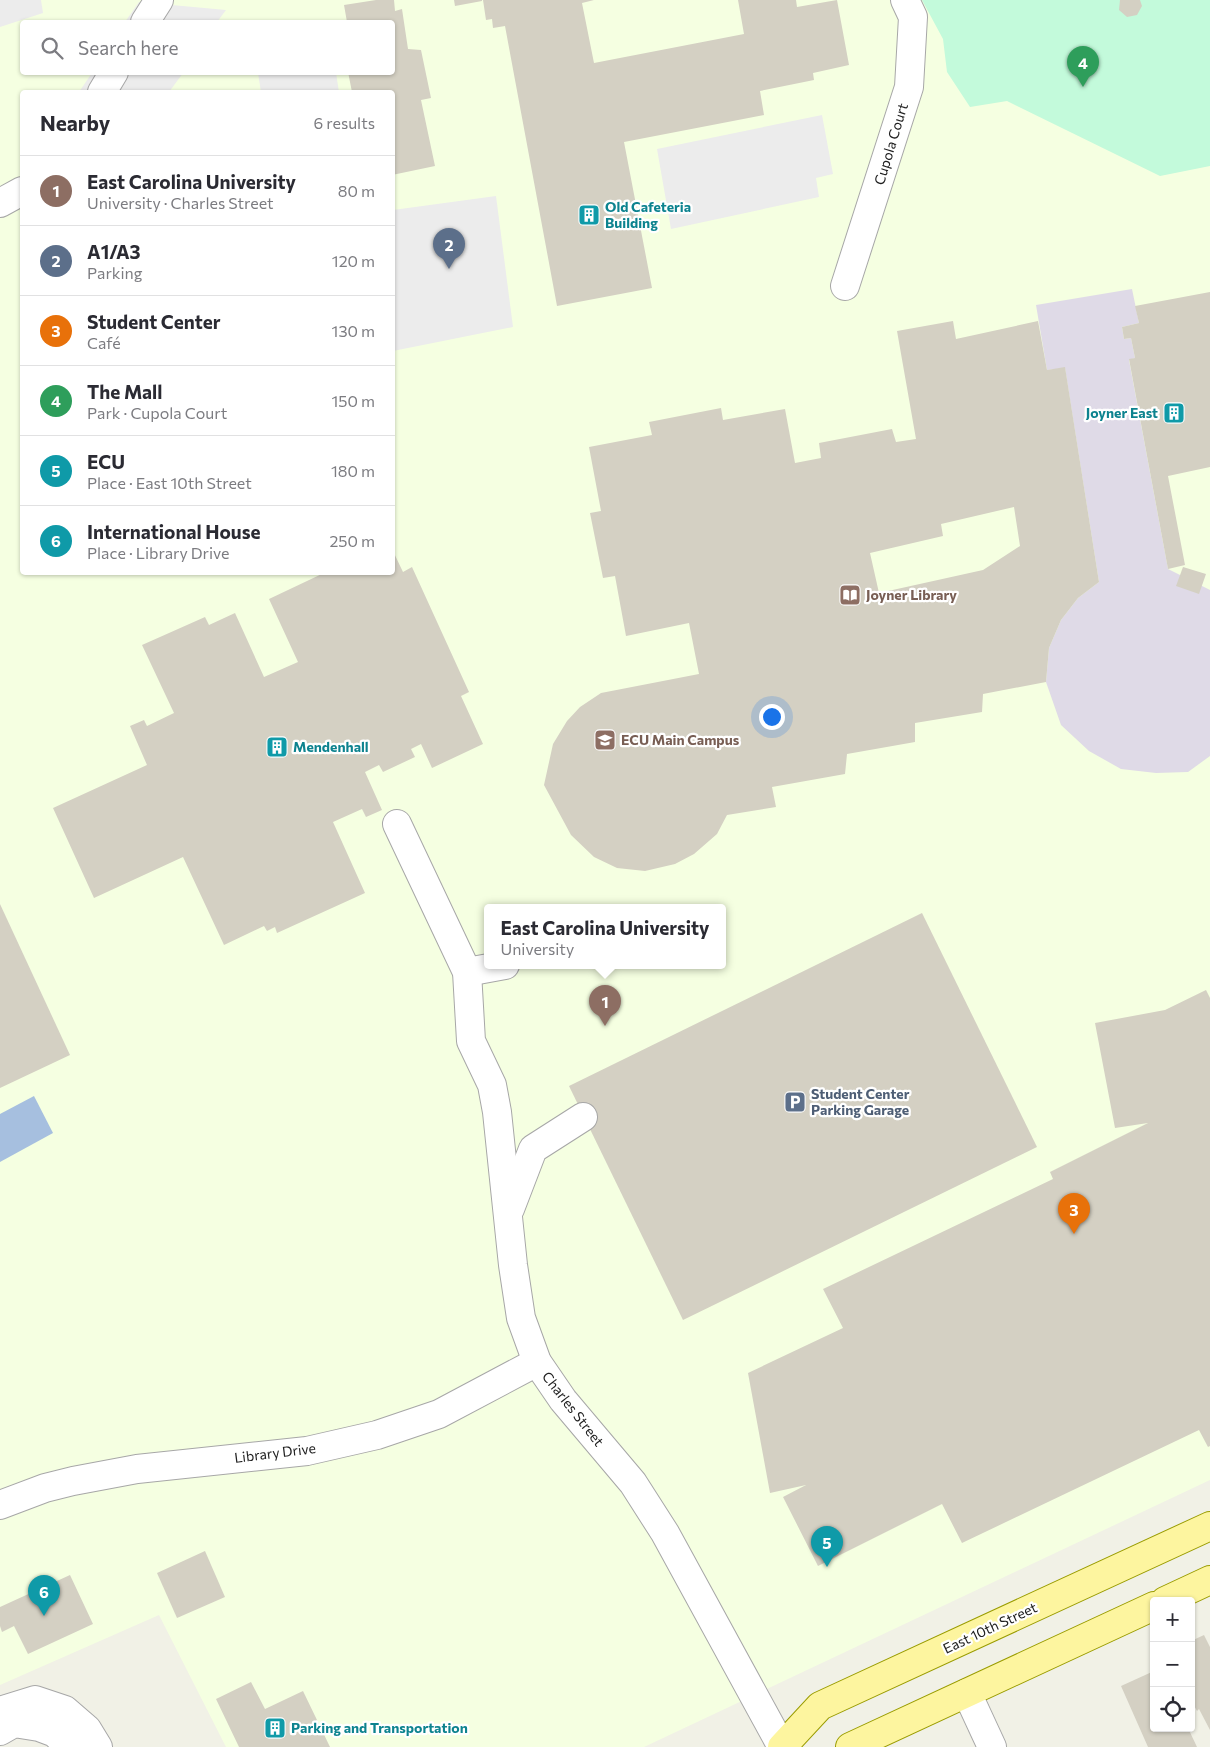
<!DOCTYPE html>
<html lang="en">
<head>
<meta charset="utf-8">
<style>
  body { margin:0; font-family:Commissioner,sans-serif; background:#f7f7f7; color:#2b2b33 }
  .controls { position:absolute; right:15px; bottom:15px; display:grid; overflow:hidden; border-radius:5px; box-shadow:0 1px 4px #0004 }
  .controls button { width:45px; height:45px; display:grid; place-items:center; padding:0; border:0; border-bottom:1px solid #e1e1e2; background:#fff; color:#2b2b33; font:25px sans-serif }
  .you { position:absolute; left:771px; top:716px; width:18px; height:18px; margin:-12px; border:4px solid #fff; border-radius:50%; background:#1a73e8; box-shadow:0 0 0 8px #1a73e833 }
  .badge { display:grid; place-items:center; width:32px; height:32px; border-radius:50%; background:#1a73e8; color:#fff; font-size:16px; font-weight:700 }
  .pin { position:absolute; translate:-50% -41px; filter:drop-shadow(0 1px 2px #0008) }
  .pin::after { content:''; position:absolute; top:26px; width:18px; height:15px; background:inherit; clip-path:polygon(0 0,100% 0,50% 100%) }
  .popup { position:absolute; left:484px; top:904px; width:242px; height:65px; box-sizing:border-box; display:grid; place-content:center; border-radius:5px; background:#fff; filter:drop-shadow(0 1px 4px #0005); font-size:16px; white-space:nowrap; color:#7c7c81 }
  .popup b { font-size:19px; color:#2b2b33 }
  .popup::after { content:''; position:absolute; left:50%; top:100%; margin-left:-10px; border:10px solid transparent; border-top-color:#fff }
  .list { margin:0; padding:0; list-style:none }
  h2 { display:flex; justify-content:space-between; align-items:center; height:65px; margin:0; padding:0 20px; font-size:21px }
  h2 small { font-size:16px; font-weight:400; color:#7c7c81 }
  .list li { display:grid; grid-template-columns:32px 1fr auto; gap:15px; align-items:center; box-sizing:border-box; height:70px; padding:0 20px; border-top:1px solid #e1e1e2 }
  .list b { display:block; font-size:19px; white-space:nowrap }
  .list p { margin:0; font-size:16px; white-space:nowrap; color:#7c7c81 }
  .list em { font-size:16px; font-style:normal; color:#7c7c81 }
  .icon { flex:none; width:28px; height:28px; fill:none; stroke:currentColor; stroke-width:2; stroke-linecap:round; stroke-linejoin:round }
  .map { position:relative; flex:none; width:1210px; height:1747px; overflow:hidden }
  .search { position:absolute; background:#fff; box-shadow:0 1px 4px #0004; left:20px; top:20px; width:375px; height:55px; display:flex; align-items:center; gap:12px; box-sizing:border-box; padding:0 18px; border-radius:5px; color:#7c7c81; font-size:19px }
  .panel { position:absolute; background:#fff; box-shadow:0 1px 4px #0004; left:20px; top:90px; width:375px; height:485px; border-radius:5px }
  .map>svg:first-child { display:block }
  .education { fill:#f5ffe1; fill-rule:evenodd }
  .park { fill:#c3fadb }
  .parking { fill:#ececec }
  .plaza { fill:#dfdae7 }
  .water { fill:#a6bfdf }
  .building { fill:#d4d0c3; fill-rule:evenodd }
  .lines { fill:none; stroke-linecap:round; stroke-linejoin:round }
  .minor-casing { stroke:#a7a7a7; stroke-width:30 }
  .major-casing { stroke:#9a9c00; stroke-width:30 }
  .minor { stroke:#fff; stroke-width:28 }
  .major { stroke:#fdf59f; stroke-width:28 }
  .labels { text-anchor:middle; stroke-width:4.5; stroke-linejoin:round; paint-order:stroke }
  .street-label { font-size:14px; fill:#202020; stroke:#fff }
  .culture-label { font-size:14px; font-weight:bold; fill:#0d838f; stroke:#fff; text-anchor:start }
  .education-label { font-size:14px; font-weight:bold; fill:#785e54; stroke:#fff; text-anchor:start }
  .service-label { font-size:14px; font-weight:bold; fill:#4e5e75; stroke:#fff; text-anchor:start }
</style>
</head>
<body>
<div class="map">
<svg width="1210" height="1747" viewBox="0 0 1210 1747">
  <rect width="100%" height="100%" fill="#f1f1e6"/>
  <path class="education" d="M 0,0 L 1210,0 L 1210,1480 L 644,1747 L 226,1747 L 159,1615 L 0,1685 ZM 22,22 L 392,22 L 392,72 L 22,72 ZM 22,92 L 392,92 L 392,572 L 22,572 ZM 488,907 L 722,907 L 722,965 L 488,965 Z"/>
  <polygon class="park" points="922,0 1210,0 1210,166 1160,176 1007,101 970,107 947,72 943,39"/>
  <g class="parking">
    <polygon points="0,0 41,0 43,13 0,27"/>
    <polygon points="139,2 226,10 217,22 125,22"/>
    <polygon points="92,73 183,73 169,92 79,92"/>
    <polygon points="258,73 336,73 339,92 261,92"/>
    <polygon points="822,115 833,174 816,178 819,197 671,229 657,149"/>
    <polygon points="496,196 513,327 393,351 393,210"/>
  </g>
  <polygon class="plaza" points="1132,289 1139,323 1122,327 1124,339 1131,338 1135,358 1129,360 1168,569 1210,590 1210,756 1188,772 1156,773 1121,769 1089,751 1061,725 1046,682 1049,648 1061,620 1078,598 1099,582 1065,368 1047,370 1036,305"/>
  <polygon class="water" points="34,1096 53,1133 0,1162 0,1114"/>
  <g class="building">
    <polygon points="376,0 394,0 395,11 402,9 408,49 421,50 431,98 421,100 435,166 392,175 392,92 352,92 348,72 392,72 392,22 347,22 344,5"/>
    <polygon points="454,0 482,0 482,1 455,6"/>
    <polygon points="483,0 594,0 582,3 594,63 744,34 738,0 796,0 797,7 837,0 849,65 813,73 814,80 760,91 764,115 624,142 652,288 557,306 505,26 493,28 492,19 486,20"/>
    <polygon points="1120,0 1140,0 1142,6 1137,15 1127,17 1119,10"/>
    <polygon points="1210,292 1210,467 1168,476 1185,565 1168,569 1129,359 1135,358 1131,338 1124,339 1122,327 1139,323 1135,306"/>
    <path d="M 953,321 L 956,339 L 1038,321 L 1047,370 L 1065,367 L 1099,582 L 1078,598 L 1061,620 L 1049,648 L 1046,682 L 983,694 L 982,712 L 915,723 L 915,742 L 847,754 L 845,774 L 772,787 L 776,807 L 727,815 L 717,834 L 694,854 L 675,864 L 645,871 L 617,868 L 594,857 L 571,835 L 544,785 L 553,744 L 567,721 L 580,707 L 601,693 L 699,674 L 689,623 L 626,636 L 615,576 L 603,578 L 590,513 L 601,511 L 589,447 L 652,435 L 649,422 L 721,408 L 723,420 L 785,409 L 795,463 L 821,458 L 819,443 L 892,429 L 896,442 L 916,439 L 897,331 ZM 1014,507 L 1020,546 L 983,570 L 879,593 L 870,553 L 943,536 L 941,524 Z"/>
    <polygon points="392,549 403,572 412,567 469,692 461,696 483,744 432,768 421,744 411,749 415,757 383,772 379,765 365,772 382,810 366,817 362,809 333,822 365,893 277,933 275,927 267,931 264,926 224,945 183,857 94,898 53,808 147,765 130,726 144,720 147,726 174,713 142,645 205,617 209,625 235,613 264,677 298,662 269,599 326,572 392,572"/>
    <polygon points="1183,567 1206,574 1199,594 1176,586"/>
    <polygon points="0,904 70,1055 0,1088"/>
    <polygon points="922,913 1037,1147 683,1320 569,1086"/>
    <polygon points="1206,990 1210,998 1210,1446 1208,1447 1199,1430 962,1543 942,1504 818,1566 783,1497 806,1485 770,1493 748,1373 843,1328 823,1289 1053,1179 1050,1172 1148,1123 1115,1128 1095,1023 1165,1010"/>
    <polygon points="205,1551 225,1597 177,1618 157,1573"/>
    <polygon points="70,1575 93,1624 28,1654 14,1626 2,1632 0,1626 0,1607"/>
    <polygon points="1204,1635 1210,1647 1210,1730 1199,1709 1197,1711 1191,1700 1191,1641"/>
    <polygon points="1154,1671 1154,1728 1188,1728 1197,1747 1148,1747 1121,1686"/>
    <polygon points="251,1682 265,1709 303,1691 330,1747 239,1747 216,1699"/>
  </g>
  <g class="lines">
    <g class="minor-casing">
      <g id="minor">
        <polyline points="145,22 159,0"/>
        <polyline points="102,92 114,72"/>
        <polyline points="0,203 22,191"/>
        <polyline points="845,286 909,87 913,17 905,0"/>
        <polyline points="397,824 467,972 471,1041 492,1085 497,1112 513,1265 521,1318 537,1362 563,1400 633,1483 665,1533 782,1747"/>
        <polyline points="467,972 505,965"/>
        <polyline points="510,1209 533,1149 583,1117"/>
        <polyline points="0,1505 45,1488 73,1481 137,1469 307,1451 377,1435 439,1414 537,1362"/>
        <polyline points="967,1693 992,1747"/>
        <polyline points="0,1711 35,1700 65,1710 87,1729 98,1747"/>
        <polyline points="0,1731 14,1723 39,1727 55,1733 69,1747"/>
      </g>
    </g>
    <g class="major-casing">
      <g id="major">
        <polyline points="1165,1601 1210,1580"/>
        <polyline points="782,1747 820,1706 1210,1526"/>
        <polyline points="850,1747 1154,1606"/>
      </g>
    </g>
    <use href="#minor" class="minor"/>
    <use href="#major" class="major"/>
  </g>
  <defs>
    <g id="building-square" transform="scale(1.125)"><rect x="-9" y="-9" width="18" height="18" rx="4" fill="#0f9aa8" stroke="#fff"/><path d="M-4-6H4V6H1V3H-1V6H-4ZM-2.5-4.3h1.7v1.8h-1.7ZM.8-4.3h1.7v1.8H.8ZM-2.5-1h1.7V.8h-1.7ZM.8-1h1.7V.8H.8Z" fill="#fff"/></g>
    <g id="library-square" transform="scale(1.125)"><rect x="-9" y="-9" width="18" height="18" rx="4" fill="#8d6e63" stroke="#fff"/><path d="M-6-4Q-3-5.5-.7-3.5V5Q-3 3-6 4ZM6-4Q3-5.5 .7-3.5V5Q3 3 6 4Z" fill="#fff"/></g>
    <g id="university-square" transform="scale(1.125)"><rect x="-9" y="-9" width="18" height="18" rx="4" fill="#8d6e63" stroke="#fff"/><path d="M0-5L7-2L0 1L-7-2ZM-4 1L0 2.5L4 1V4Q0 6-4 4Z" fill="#fff"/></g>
    <g id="parking-square" transform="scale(1.125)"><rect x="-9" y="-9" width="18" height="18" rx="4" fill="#5c6f8a" stroke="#fff"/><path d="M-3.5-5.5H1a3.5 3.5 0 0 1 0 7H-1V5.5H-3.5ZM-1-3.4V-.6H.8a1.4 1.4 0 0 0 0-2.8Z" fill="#fff"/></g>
  </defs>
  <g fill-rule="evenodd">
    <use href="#building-square" x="589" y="215"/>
    <use href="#building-square" x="1174" y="413"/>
    <use href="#library-square" x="850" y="595"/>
    <use href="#university-square" x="605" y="740"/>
    <use href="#building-square" x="277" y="747"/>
    <use href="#parking-square" x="795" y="1102"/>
    <use href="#building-square" x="275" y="1728"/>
  </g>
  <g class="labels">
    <g class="street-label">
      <text transform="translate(891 144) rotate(-73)" y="5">Cupola Court</text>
      <text transform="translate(573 1409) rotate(52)" y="5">Charles Street</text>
      <text transform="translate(275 1453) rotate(-7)" y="5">Library Drive</text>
      <text transform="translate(990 1628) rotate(-25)" y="5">East 10th Street</text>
    </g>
    <g class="culture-label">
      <text x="605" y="212">Old Cafeteria<tspan x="605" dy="16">Building</tspan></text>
      <text x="1158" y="418" text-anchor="end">Joyner East</text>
      <text x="293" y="752">Mendenhall</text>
      <text x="291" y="1733">Parking and Transportation</text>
    </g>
    <g class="education-label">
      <text x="866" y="600">Joyner Library</text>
      <text x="621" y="745">ECU Main Campus</text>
    </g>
    <g class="service-label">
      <text x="811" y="1099">Student Center<tspan x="811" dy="16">Parking Garage</tspan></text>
    </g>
  </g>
</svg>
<div class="controls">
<button>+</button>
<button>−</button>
<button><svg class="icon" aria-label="locate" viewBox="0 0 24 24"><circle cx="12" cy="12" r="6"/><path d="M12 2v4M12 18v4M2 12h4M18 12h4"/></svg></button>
</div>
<div class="you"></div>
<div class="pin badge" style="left:605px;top:1026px;background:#8d6e63">1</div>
<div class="popup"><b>East Carolina University</b>University</div>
<div class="pin badge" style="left:449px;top:269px;background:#5c6f8a">2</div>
<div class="pin badge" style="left:1074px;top:1234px;background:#e8710a">3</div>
<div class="pin badge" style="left:1083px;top:87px;background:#2e9e5b">4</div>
<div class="pin badge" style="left:827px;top:1567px;background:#0f9aa8">5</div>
<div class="pin badge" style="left:44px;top:1616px;background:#0f9aa8">6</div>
<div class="search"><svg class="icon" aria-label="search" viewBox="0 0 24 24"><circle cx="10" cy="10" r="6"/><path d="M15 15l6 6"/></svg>Search here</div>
<section class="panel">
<h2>Nearby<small>6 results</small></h2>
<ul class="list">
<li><span class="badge" style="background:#8d6e63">1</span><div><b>East Carolina University</b><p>University · Charles Street</p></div><em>80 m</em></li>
<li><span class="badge" style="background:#5c6f8a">2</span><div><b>A1/A3</b><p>Parking</p></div><em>120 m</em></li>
<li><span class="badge" style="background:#e8710a">3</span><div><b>Student Center</b><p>Café</p></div><em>130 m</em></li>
<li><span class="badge" style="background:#2e9e5b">4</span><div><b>The Mall</b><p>Park · Cupola Court</p></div><em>150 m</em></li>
<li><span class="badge" style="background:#0f9aa8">5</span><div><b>ECU</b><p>Place · East 10th Street</p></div><em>180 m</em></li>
<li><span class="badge" style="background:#0f9aa8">6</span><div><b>International House</b><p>Place · Library Drive</p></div><em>250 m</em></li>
</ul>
</section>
</div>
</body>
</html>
